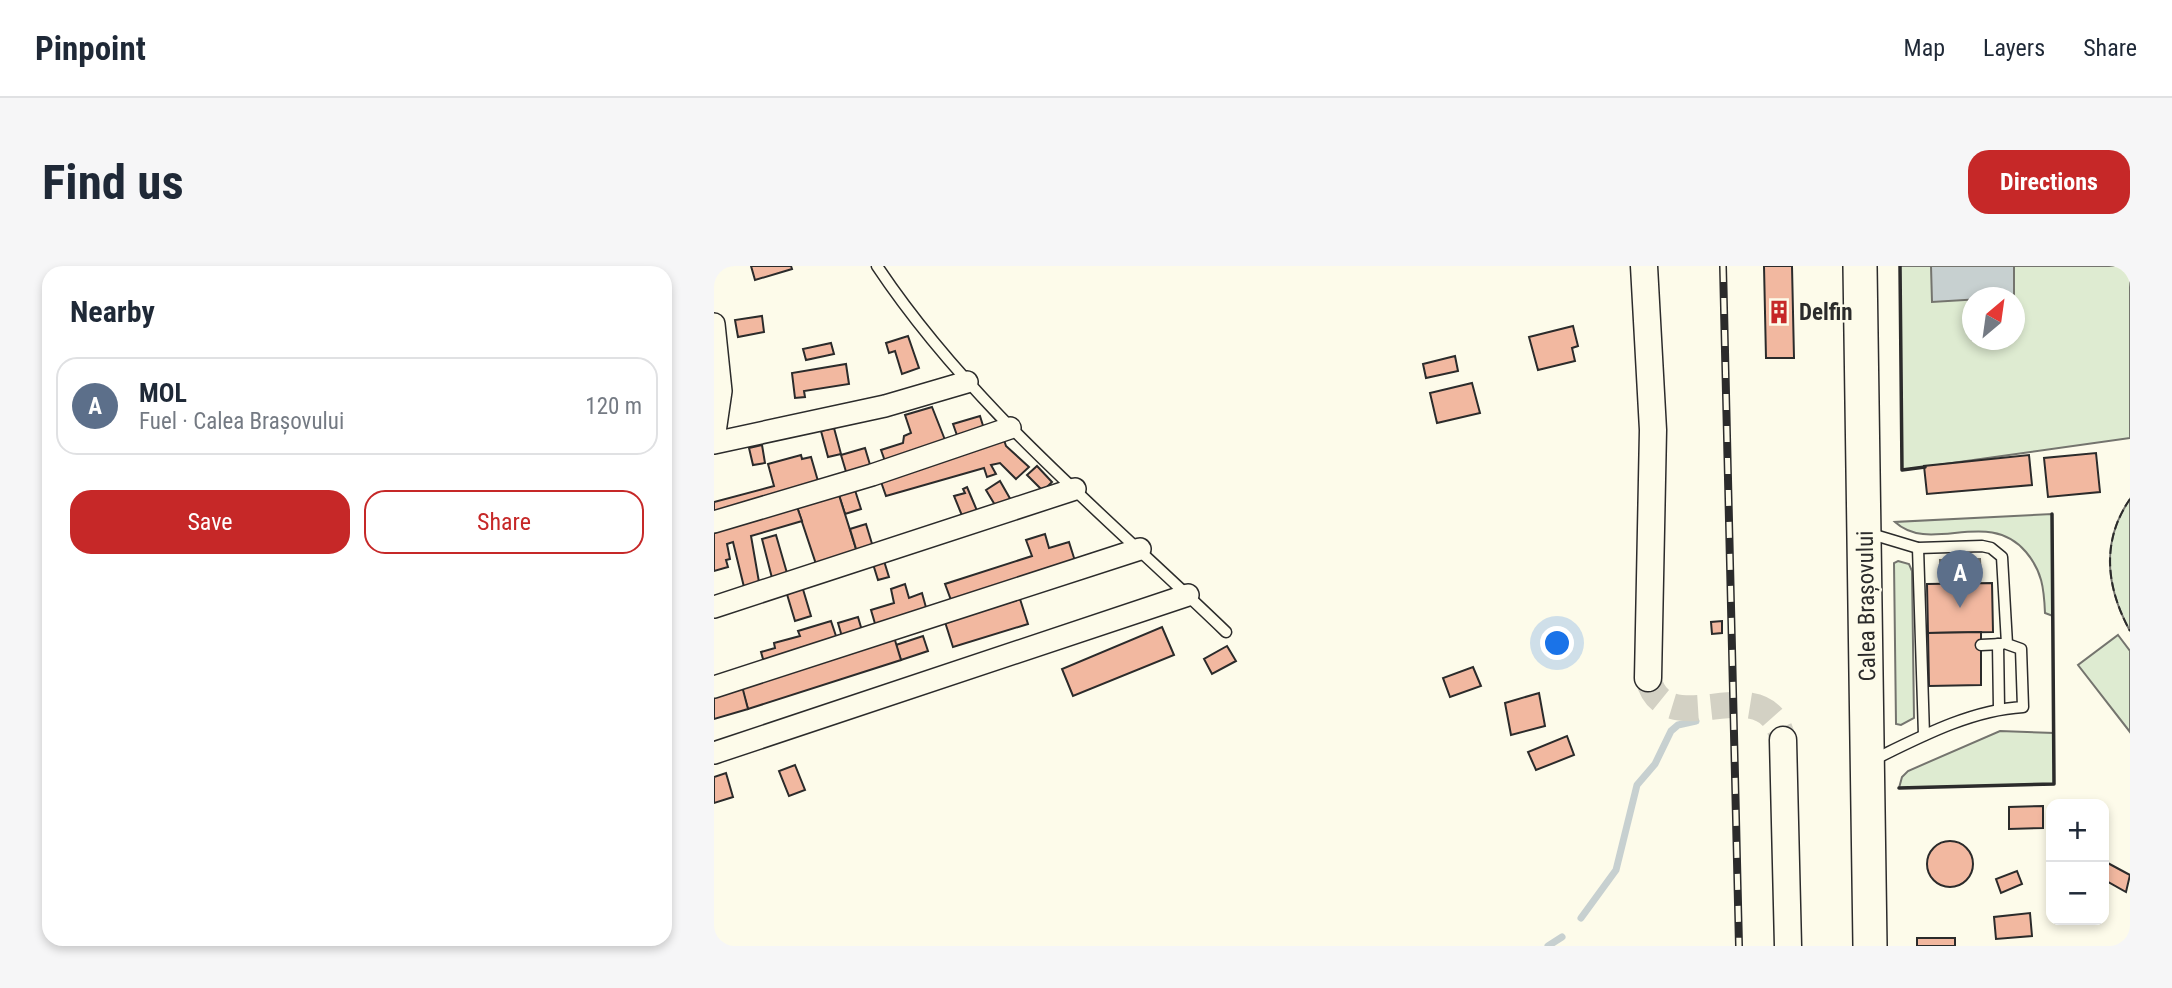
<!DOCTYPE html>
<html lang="en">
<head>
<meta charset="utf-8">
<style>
  body { margin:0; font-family:"Roboto Condensed",sans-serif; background:#f6f6f7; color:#1f2937 }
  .controls { position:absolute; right:21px; bottom:21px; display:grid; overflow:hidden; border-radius:14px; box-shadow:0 4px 10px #0003 }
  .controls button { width:63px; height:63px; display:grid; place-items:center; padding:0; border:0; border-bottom:2px solid #e0e1e3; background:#fff; color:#1f2937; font:35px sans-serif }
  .compass { position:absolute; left:1248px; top:21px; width:63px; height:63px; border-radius:50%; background:#fff; box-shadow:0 4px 10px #0003; rotate:29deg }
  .you { position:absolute; left:844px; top:378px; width:24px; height:24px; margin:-18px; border:5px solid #fff; border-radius:50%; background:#1a73e8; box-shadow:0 0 0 10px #1a73e833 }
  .badge { display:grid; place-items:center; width:46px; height:46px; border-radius:50%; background:#c62828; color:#fff; font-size:23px; font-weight:700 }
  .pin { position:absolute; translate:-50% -58px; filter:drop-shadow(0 2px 4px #0008) }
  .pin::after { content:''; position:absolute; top:37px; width:24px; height:21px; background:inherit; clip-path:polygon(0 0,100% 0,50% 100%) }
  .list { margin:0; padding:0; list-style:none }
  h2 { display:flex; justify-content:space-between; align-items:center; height:91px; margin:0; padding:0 28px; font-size:30px }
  h2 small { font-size:23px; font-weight:400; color:#747a83 }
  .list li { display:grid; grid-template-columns:46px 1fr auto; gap:21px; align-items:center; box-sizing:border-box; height:98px; margin:0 14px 14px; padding:0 14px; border:2px solid #e0e1e3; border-radius:21px }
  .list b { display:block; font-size:26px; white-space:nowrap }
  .list p { margin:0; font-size:23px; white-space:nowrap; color:#747a83 }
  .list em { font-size:23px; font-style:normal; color:#747a83 }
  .actions { display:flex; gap:14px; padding:21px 28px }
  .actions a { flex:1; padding:16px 0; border:2px solid #c62828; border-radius:21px; text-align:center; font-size:24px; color:#c62828 }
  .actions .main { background:#c62828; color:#fff }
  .map { position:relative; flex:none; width:1416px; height:680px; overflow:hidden; border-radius:21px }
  header { display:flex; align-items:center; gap:42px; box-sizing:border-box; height:98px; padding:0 35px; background:#fff; border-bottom:2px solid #e0e1e3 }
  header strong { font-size:33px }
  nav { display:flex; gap:38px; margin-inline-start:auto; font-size:24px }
  .intro { display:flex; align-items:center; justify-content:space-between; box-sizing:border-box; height:168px; padding:0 42px }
  h1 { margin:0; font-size:49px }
  .button { padding:18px 32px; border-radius:21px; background:#c62828; color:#fff; font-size:24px; font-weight:700 }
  main { display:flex; gap:42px; padding:0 42px }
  aside { flex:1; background:#fff; border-radius:21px; box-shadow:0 4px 10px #0003 }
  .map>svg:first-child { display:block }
  .green { fill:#deebd1; stroke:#74746e; stroke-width:2; fill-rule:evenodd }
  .parking { fill:#eceadb; stroke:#74746e; stroke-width:2 }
  .water { fill:#c7d0d0; stroke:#74746e; stroke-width:2 }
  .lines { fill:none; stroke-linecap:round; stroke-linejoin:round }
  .stream { stroke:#c7d0d0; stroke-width:7 }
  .building { fill:#f2b8a0; stroke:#2b2b2b; stroke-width:2 }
  .tertiary-tunnel { stroke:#d3d1c4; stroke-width:26; stroke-dasharray:26 13; stroke-linecap:butt }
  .service-casing { stroke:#2b2b2b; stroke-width:13 }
  .minor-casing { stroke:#2b2b2b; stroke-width:24 }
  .tertiary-casing { stroke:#2b2b2b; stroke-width:29 }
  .primary-casing { stroke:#2b2b2b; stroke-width:36 }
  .service { stroke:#fdfbea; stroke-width:10 }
  .minor { stroke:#fdfbea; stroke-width:21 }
  .tertiary { stroke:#fdfbea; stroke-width:26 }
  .primary { stroke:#fdfbea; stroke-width:33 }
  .rail-casing { stroke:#2b2b2b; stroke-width:8 }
  .rail { stroke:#fdfbea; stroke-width:5; stroke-dasharray:16; stroke-linecap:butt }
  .fence { stroke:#2b2b2b; stroke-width:2; stroke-dasharray:9 3.5; stroke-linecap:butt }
  .wall { stroke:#2b2b2b; stroke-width:3.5 }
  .labels { text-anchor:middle; stroke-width:5; stroke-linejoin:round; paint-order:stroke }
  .poi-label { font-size:23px; font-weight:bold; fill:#2b2b2b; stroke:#fdfbea; text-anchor:start }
  .street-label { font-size:23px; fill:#2b2b2b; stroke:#fdfbea }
</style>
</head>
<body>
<header>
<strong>Pinpoint</strong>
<nav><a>Map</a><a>Layers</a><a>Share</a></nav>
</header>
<div class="intro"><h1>Find us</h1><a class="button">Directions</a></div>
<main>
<aside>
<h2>Nearby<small></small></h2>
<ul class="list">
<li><span class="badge" style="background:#5c6f8a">A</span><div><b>MOL</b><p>Fuel · Calea Brașovului</p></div><em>120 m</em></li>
</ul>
<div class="actions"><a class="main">Save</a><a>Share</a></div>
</aside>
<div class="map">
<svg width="1416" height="680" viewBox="0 0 1416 680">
  <rect width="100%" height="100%" fill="#fdfbea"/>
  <g class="green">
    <path d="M 1186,0 L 1416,0 L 1416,172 L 1188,204 ZM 1258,32 L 1300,32 L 1300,74 L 1258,74 Z"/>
    <path d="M 1416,233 L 1416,365 C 1392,321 1387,275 1416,233 Z"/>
    <path d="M 1338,248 L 1339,350 L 1331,347 C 1330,322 1328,305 1312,286 C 1274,241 1217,289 1181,256 Z"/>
    <polygon points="1184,295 1195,298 1198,305 1200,452 1187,459 1182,458 1180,297"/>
    <polygon points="1404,369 1416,385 1416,466 1364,399"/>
    <polygon points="1286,465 1340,467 1340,518 1185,522 1188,511 1194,505"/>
  </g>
  <polygon class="parking" points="1266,293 1267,311 1227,313 1226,294"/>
  <polygon class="water" points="1217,0 1300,0 1300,31 1218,36"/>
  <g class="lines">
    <g class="stream">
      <polyline points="867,652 902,604 923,519 941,498 957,465 964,459 982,455"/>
      <polyline points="834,680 848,671"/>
    </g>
  </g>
  <g class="building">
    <polygon points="37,0 77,0 78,3 41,14"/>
    <polygon points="1050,0 1078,0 1080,92 1052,92"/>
    <polygon points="48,50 50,66 24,71 21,54"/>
    <polygon points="859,60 864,80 858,82 861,95 824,104 815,71"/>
    <polygon points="194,70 205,102 188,108 181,85 175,87 172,77"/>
    <polygon points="117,77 120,88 92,94 89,83"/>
    <polygon points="741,90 744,105 712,112 709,98"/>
    <polygon points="132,98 135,118 90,125 91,131 81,132 78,107"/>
    <polygon points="758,117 766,147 723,157 716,127"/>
    <polygon points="218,141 233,179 172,198 167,184 189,177 190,170 197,167 191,149"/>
    <polygon points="266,150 271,166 245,175 239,158"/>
    <polygon points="120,162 127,188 114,191 107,165"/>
    <polygon points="290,174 292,180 315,201 302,213 286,197 277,199 282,208 273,211 270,202 172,230 166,213"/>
    <polygon points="48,179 51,197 39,199 35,182"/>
    <polygon points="151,182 157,202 133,209 127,189"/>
    <polygon points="1382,187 1386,226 1334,231 1330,192"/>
    <polygon points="87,189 88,193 97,191 106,222 0,251 0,236 60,220 54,198"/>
    <polygon points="1315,189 1318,219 1213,228 1210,200"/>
    <polygon points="323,200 338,216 329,225 313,209"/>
    <polygon points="286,215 298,236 284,244 272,224"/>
    <polygon points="140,221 147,243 131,248 124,226"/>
    <polygon points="253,221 264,247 249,252 240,230 251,227 249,223"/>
    <polygon points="124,226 143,286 102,298 82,238"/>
    <polygon points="82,238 88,255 37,270 45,316 30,321 19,276 13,278 16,293 12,294 14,301 0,305 0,264"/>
    <polygon points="152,258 159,281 143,286 136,263"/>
    <polygon points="331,268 335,282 355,276 361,295 237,334 231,318 318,290 312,274"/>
    <polygon points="62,269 73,307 58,312 48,273"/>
    <polygon points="170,295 175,311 164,314 159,298"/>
    <polygon points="1278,317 1279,366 1214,367 1213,318"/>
    <polygon points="191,318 195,332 208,327 213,345 162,361 157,344 180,337 177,323"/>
    <polygon points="88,320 97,350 81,355 72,325"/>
    <polygon points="306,333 314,358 239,381 231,356"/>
    <polygon points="144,351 149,368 129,374 124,357"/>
    <polygon points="117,355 124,376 51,400 47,386 61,382 60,377 86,370 84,365"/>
    <polygon points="1008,355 1008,367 998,368 997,356"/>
    <polygon points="448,361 460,389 359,430 348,403"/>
    <polygon points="1267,366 1267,419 1215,420 1214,367"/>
    <polygon points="209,370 214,385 187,394 182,379"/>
    <polygon points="180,371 187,394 34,443 27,420"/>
    <polygon points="513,380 522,395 498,408 490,393"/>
    <polygon points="759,401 767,420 736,431 729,412"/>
    <polygon points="28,420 34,443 0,453 0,428"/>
    <polygon points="825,427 831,460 797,469 791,437"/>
    <polygon points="853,470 860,489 822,504 814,486"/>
    <polygon points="81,499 91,524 75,530 65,505"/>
    <polygon points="12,507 19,531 0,537 0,511"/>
    <polygon points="1329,540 1329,562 1295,563 1295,541"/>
    <circle cx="1236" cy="598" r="23"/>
    <polygon points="1390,595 1416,609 1412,626 1394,616 1390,625"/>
    <polygon points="1303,605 1308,618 1287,627 1282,613"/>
    <polygon points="1316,647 1318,670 1282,673 1280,651"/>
    <rect x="1203" y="672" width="38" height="8"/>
  </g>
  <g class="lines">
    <path class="tertiary-tunnel" d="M 934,412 C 952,483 1052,396 1069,474"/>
    <g class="service-casing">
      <g id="service">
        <path d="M 163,0 C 257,141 391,249 512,366"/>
        <path d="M 1154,267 L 1204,282 L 1268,280 L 1277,282 L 1288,291 L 1293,378 L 1307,383 L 1309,441 C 1256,444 1204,472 1157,495"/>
        <polyline points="1204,282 1210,469"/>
        <polyline points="1284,378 1285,442"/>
        <polyline points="1267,379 1288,378"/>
      </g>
    </g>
    <g class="minor-casing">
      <g id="minor">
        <polyline points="0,58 7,125 0,173"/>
        <polyline points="0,177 171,140 253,116"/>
        <polyline points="0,256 158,209 296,162"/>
        <polyline points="0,341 361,223"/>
        <polyline points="0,421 426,283"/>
        <polyline points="0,487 474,329"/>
      </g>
    </g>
    <g class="tertiary-casing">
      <g id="tertiary">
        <polyline points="930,0 939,164 934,412"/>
        <polyline points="1069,474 1074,680"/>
      </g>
    </g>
    <g class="primary-casing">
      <polyline id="primary" points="1146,0 1156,680"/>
    </g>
    <use href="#service" class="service"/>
    <use href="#minor" class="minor"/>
    <use href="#tertiary" class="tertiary"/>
    <use href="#primary" class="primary"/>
    <g class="rail-casing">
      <polyline id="rail" points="1009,0 1025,680"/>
    </g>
    <use href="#rail" class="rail"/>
    <path class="fence" d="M 1416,233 C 1387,275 1392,321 1416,365"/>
    <g class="wall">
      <polyline points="1186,0 1188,204 1211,201"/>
      <polyline points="1185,522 1340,518 1338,248"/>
    </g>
  </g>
  <defs>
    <g id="building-bare" transform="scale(1.89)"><path d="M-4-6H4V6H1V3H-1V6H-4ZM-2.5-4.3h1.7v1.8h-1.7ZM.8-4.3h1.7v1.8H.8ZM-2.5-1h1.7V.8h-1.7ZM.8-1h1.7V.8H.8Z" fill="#c62828" stroke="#fdfbea" stroke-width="2.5" paint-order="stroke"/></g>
  </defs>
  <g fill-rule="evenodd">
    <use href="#building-bare" x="1065" y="46"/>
  </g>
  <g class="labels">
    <g class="poi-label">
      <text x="1085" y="54">Delfin</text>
    </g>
    <g class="street-label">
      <text transform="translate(1152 340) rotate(-91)" y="8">Calea Brașovului</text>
    </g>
  </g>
</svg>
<div class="controls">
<button>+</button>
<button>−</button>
</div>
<svg class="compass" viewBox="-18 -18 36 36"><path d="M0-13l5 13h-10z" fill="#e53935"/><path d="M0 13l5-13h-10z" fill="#747a83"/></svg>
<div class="you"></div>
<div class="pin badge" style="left:1246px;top:342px;background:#5c6f8a">A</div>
</div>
</main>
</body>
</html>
